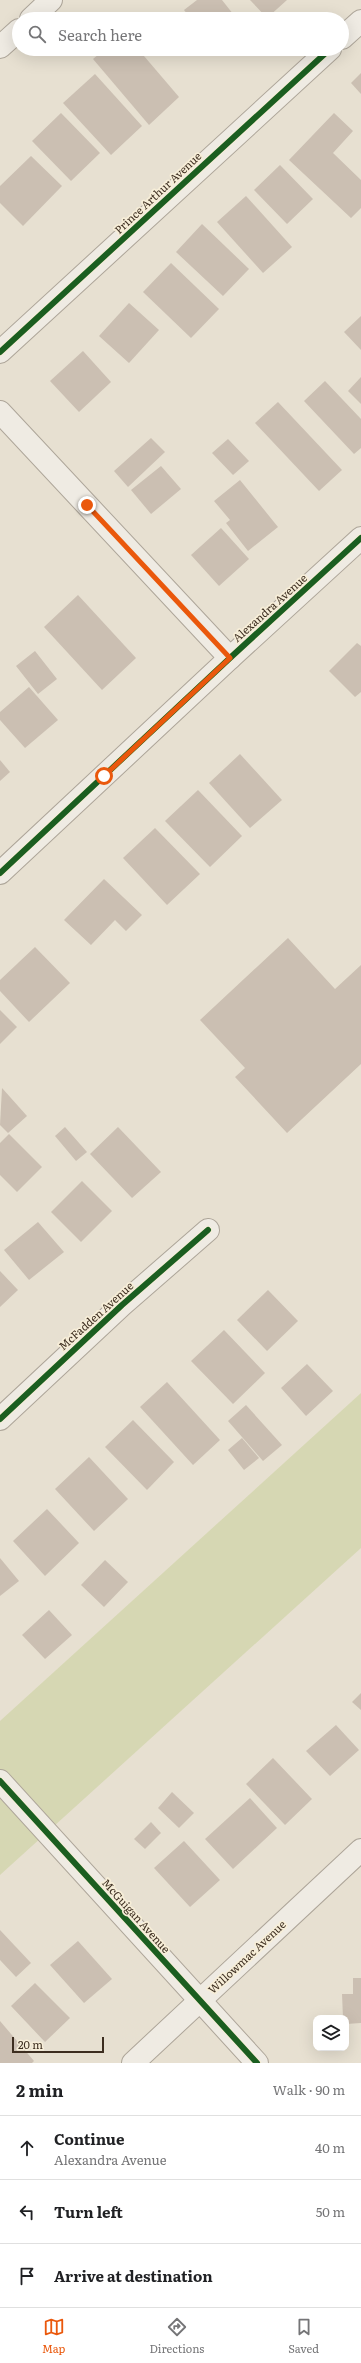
<!DOCTYPE html>
<html lang="en">
<head>
<meta charset="utf-8">
<style>
  body { margin:0; font-family:Literata,serif; background:#f6f6f6; color:#202124 }
  .controls { position:absolute; right:12px; bottom:12px; display:grid; overflow:hidden; border-radius:8px; box-shadow:0 4px 16px #0002 }
  .controls button { width:36px; height:36px; display:grid; place-items:center; padding:0; border:0; border-bottom:1px solid #e0e0e0; background:#fff; color:#202124; font:20px sans-serif }
  .scale { position:absolute; left:12px; bottom:10px; width:92px; box-sizing:border-box; padding-left:4px; border:2px solid #3d2e20; border-top:0; font-size:11px; line-height:14px; white-space:nowrap; color:#3d2e20; -webkit-text-stroke:3px #f7eed8; paint-order:stroke }
  .stop { position:absolute; width:12px; height:12px; margin:-9px; border:3px solid #ea580c; border-radius:50%; background:#fff }
  .stop.end { background:#ea580c; border-color:#fff; box-shadow:0 1px 4px #0008 }
  .list { margin:0; padding:0; list-style:none }
  h2 { display:flex; justify-content:space-between; align-items:center; height:52px; margin:0; padding:0 16px; font-size:17px }
  h2 small { font-size:13px; font-weight:400; color:#757577 }
  .list li { display:grid; grid-template-columns:26px 1fr auto; gap:12px; align-items:center; box-sizing:border-box; height:64px; padding:0 16px; border-top:1px solid #e0e0e0 }
  .list b { display:block; font-size:15px; white-space:nowrap }
  .list p { margin:0; font-size:13px; white-space:nowrap; color:#757577 }
  .list em { font-size:13px; font-style:normal; color:#757577 }
  .icon { flex:none; width:22px; height:22px; fill:none; stroke:currentColor; stroke-width:2; stroke-linecap:round; stroke-linejoin:round }
  .map { position:relative; flex:none; width:361px; height:2063px; overflow:hidden }
  .search { position:absolute; background:#fff; box-shadow:0 4px 16px #0002; left:12px; right:12px; top:12px; height:44px; display:flex; align-items:center; gap:10px; box-sizing:border-box; padding:0 14px; border-radius:22px; color:#757577; font-size:15px }
  .sheet { height:244px; background:#fff }
  nav { display:flex; justify-content:space-around; align-items:center; box-sizing:border-box; height:56px; border-top:1px solid #e0e0e0; background:#fff; font-size:11px; color:#757577 }
  nav a { display:grid; justify-items:center; gap:2px }
  nav .on { color:#ea580c }
  .map>svg:first-child { display:block }
  .green { fill:#d6d7b3 }
  .building { fill:#cbbfb2 }
  .lines { fill:none; stroke-linecap:round; stroke-linejoin:round }
  .minor-casing { stroke:#ada599; stroke-width:24 }
  .minor { stroke:#efebe3; stroke-width:22 }
  .cycleway-casing { stroke:#f7eed8; stroke-width:8 }
  .cycleway { stroke:#1b5e20; stroke-width:6 }
  .route { stroke:#ea580c; stroke-width:5 }
  .labels { text-anchor:middle; stroke-width:3.5; stroke-linejoin:round; paint-order:stroke }
  .street-label { font-size:11px; fill:#3d2e20; stroke:#f7eed8 }
</style>
</head>
<body>
<div class="map">
<svg width="361" height="2063" viewBox="0 0 361 2063">
  <rect width="100%" height="100%" fill="#e7e0d1"/>
  <polygon class="green" points="361,1393 361,1548 0,1875 0,1721"/>
  <g class="building">
    <polygon points="197,0 222,0 237,19 191,19 184,10"/>
    <polygon points="250,0 287,0 267,18"/>
    <polygon points="105,49 138,49 179,97 149,125 93,59"/>
    <polygon points="361,73 361,94 351,83"/>
    <polygon points="95,74 142,126 111,155 63,103"/>
    <polygon points="61,113 100,153 71,181 32,141"/>
    <polygon points="334,113 353,131 333,153 361,180 361,208 351,218 289,160"/>
    <polygon points="31,156 62,186 23,226 0,203 0,186"/>
    <polygon points="280,165 313,199 287,224 254,190"/>
    <polygon points="246,196 292,247 263,273 217,222"/>
    <polygon points="202,224 249,269 223,296 176,252"/>
    <polygon points="171,263 219,309 191,338 143,292"/>
    <polygon points="129,303 159,330 129,363 99,336"/>
    <polygon points="361,316 361,350 344,332"/>
    <polygon points="83,351 111,382 79,412 50,381"/>
    <polygon points="361,377 361,404 348,391"/>
    <polygon points="325,381 361,419 361,448 354,454 304,401"/>
    <polygon points="278,402 342,470 319,491 255,423"/>
    <polygon points="151,438 165,452 128,487 114,471"/>
    <polygon points="228,439 249,461 233,475 212,453"/>
    <polygon points="161,466 181,489 151,514 131,490"/>
    <polygon points="240,480 278,527 248,551 226,523 230,520 214,501"/>
    <polygon points="221,528 249,559 219,586 191,555"/>
    <polygon points="78,595 136,658 102,690 44,627"/>
    <polygon points="357,643 361,646 361,692 355,697 329,671"/>
    <polygon points="35,651 57,679 38,694 16,666"/>
    <polygon points="29,687 58,720 25,748 0,720 0,712"/>
    <polygon points="240,754 282,800 250,828 209,783"/>
    <polygon points="0,760 10,772 0,781"/>
    <polygon points="198,790 242,836 210,867 165,821"/>
    <polygon points="155,828 200,874 167,905 123,858"/>
    <polygon points="104,879 142,915 126,931 115,920 91,945 64,920"/>
    <polygon points="288,938 335,989 361,965 361,1064 287,1133 235,1077 245,1068 200,1020"/>
    <polygon points="35,947 70,983 29,1022 0,991 0,980"/>
    <polygon points="0,1010 17,1027 0,1044"/>
    <polygon points="2,1088 27,1116 8,1133 0,1125"/>
    <polygon points="65,1127 87,1152 76,1161 55,1136"/>
    <polygon points="118,1127 161,1172 132,1198 90,1154"/>
    <polygon points="9,1134 42,1167 17,1192 0,1175 0,1143"/>
    <polygon points="82,1181 112,1211 81,1242 51,1212"/>
    <polygon points="38,1222 64,1252 29,1280 4,1250"/>
    <polygon points="0,1271 18,1290 0,1307"/>
    <polygon points="268,1290 298,1321 267,1351 237,1320"/>
    <polygon points="224,1330 265,1373 233,1404 191,1361"/>
    <polygon points="307,1364 333,1391 306,1416 281,1388"/>
    <polygon points="167,1382 220,1440 193,1465 140,1407"/>
    <polygon points="246,1405 282,1445 263,1461 228,1421"/>
    <polygon points="133,1420 174,1462 147,1490 105,1447"/>
    <polygon points="242,1438 259,1458 244,1470 228,1450"/>
    <polygon points="89,1457 128,1499 94,1531 55,1489"/>
    <polygon points="47,1509 79,1543 45,1576 13,1541"/>
    <polygon points="0,1558 19,1581 0,1596"/>
    <polygon points="105,1560 128,1582 104,1607 81,1585"/>
    <polygon points="49,1610 72,1635 45,1659 22,1635"/>
    <polygon points="361,1693 361,1710 352,1702"/>
    <polygon points="336,1725 359,1750 330,1776 306,1751"/>
    <polygon points="273,1758 312,1799 285,1825 246,1784"/>
    <polygon points="172,1792 194,1813 179,1828 158,1808"/>
    <polygon points="250,1798 277,1828 233,1869 205,1839"/>
    <polygon points="151,1822 161,1833 145,1849 134,1839"/>
    <polygon points="184,1841 220,1880 190,1907 154,1868"/>
    <polygon points="0,1930 31,1963 16,1977 0,1960"/>
    <polygon points="78,1941 112,1979 84,2003 50,1965"/>
    <polygon points="353,1978 361,1978 361,2023 346,2024 346,2018 343,2018 342,1994 353,1994"/>
    <polygon points="35,1983 70,2018 45,2042 11,2006"/>
    <polygon points="0,2021 34,2061 32,2063 0,2063"/>
  </g>
  <g class="lines">
    <g class="minor-casing">
      <g id="minor">
        <polyline points="31,19 51,0"/>
        <polyline points="342,38 361,21"/>
        <polyline points="0,47 19,30"/>
        <polyline points="0,352 330,49"/>
        <polyline points="0,412 230,658"/>
        <polyline points="0,873 230,658 361,538"/>
        <polyline points="0,1419 122,1305 208,1230"/>
        <polyline points="0,1781 257,2063"/>
        <polyline points="133,2063 361,1850"/>
      </g>
    </g>
    <use href="#minor" class="minor"/>
    <g class="cycleway-casing">
      <g id="cycleway">
        <polyline points="0,352 330,49"/>
        <polyline points="0,873 230,658 361,538"/>
        <polyline points="0,1419 122,1305 208,1230"/>
        <polyline points="0,1781 257,2063"/>
      </g>
    </g>
    <use href="#cycleway" class="cycleway"/>
  </g>
  <g class="lines">
    <polyline class="route" points="87,505 230,658 104,776"/>
  </g>
  <g class="labels">
    <g class="street-label">
      <text transform="translate(158 193) rotate(-43)" y="4">Prince Arthur Avenue</text>
      <text transform="translate(270 608) rotate(-42)" y="4">Alexandra Avenue</text>
      <text transform="translate(96 1316) rotate(-42)" y="4">McFadden Avenue</text>
      <text transform="translate(136 1916) rotate(48)" y="4">McGuigan Avenue</text>
      <text transform="translate(247 1957) rotate(-43)" y="4">Willowmac Avenue</text>
    </g>
  </g>
</svg>
<div class="controls">
<button><svg class="icon" aria-label="layers" viewBox="0 0 24 24"><path d="M12 4l9 5-9 5-9-5zM3 14l9 5 9-5"/></svg></button>
</div>
<div class="scale">20 m</div>
<div class="stop" style="left:104px;top:776px"></div>
<div class="stop end" style="left:87px;top:505px"></div>
<div class="search"><svg class="icon" aria-label="search" viewBox="0 0 24 24"><circle cx="10" cy="10" r="6"/><path d="M15 15l6 6"/></svg>Search here</div>
</div>
<section class="sheet">
<h2>2 min<small>Walk · 90 m</small></h2>
<ul class="list">
<li><svg class="icon" aria-label="ahead" viewBox="0 0 24 24"><path d="M12 20V5M6 11l6-6 6 6"/></svg><div><b>Continue</b><p>Alexandra Avenue</p></div><em>40 m</em></li>
<li><svg class="icon" aria-label="left" viewBox="0 0 24 24"><path d="M17 20v-9H6M10 6l-5 5 5 5"/></svg><div><b>Turn left</b></div><em>50 m</em></li>
<li><svg class="icon" aria-label="arrive" viewBox="0 0 24 24"><path d="M6 21V4h12l-3 4 3 4H6"/></svg><div><b>Arrive at destination</b></div></li>
</ul>
</section>
<nav>
<a class="on"><svg class="icon" aria-label="map" viewBox="0 0 24 24"><path d="M3 6l6-2 6 2 6-2v14l-6 2-6-2-6 2zM9 4v14M15 6v14"/></svg>Map</a>
<a><svg class="icon" aria-label="directions" viewBox="0 0 24 24"><path d="M12 3l9 9-9 9-9-9zM9 14v-3h6M13 9l2 2-2 2"/></svg>Directions</a>
<a><svg class="icon" aria-label="saved" viewBox="0 0 24 24"><path d="M7 4h10v16l-5-4-5 4z"/></svg>Saved</a>
</nav>
</body>
</html>
